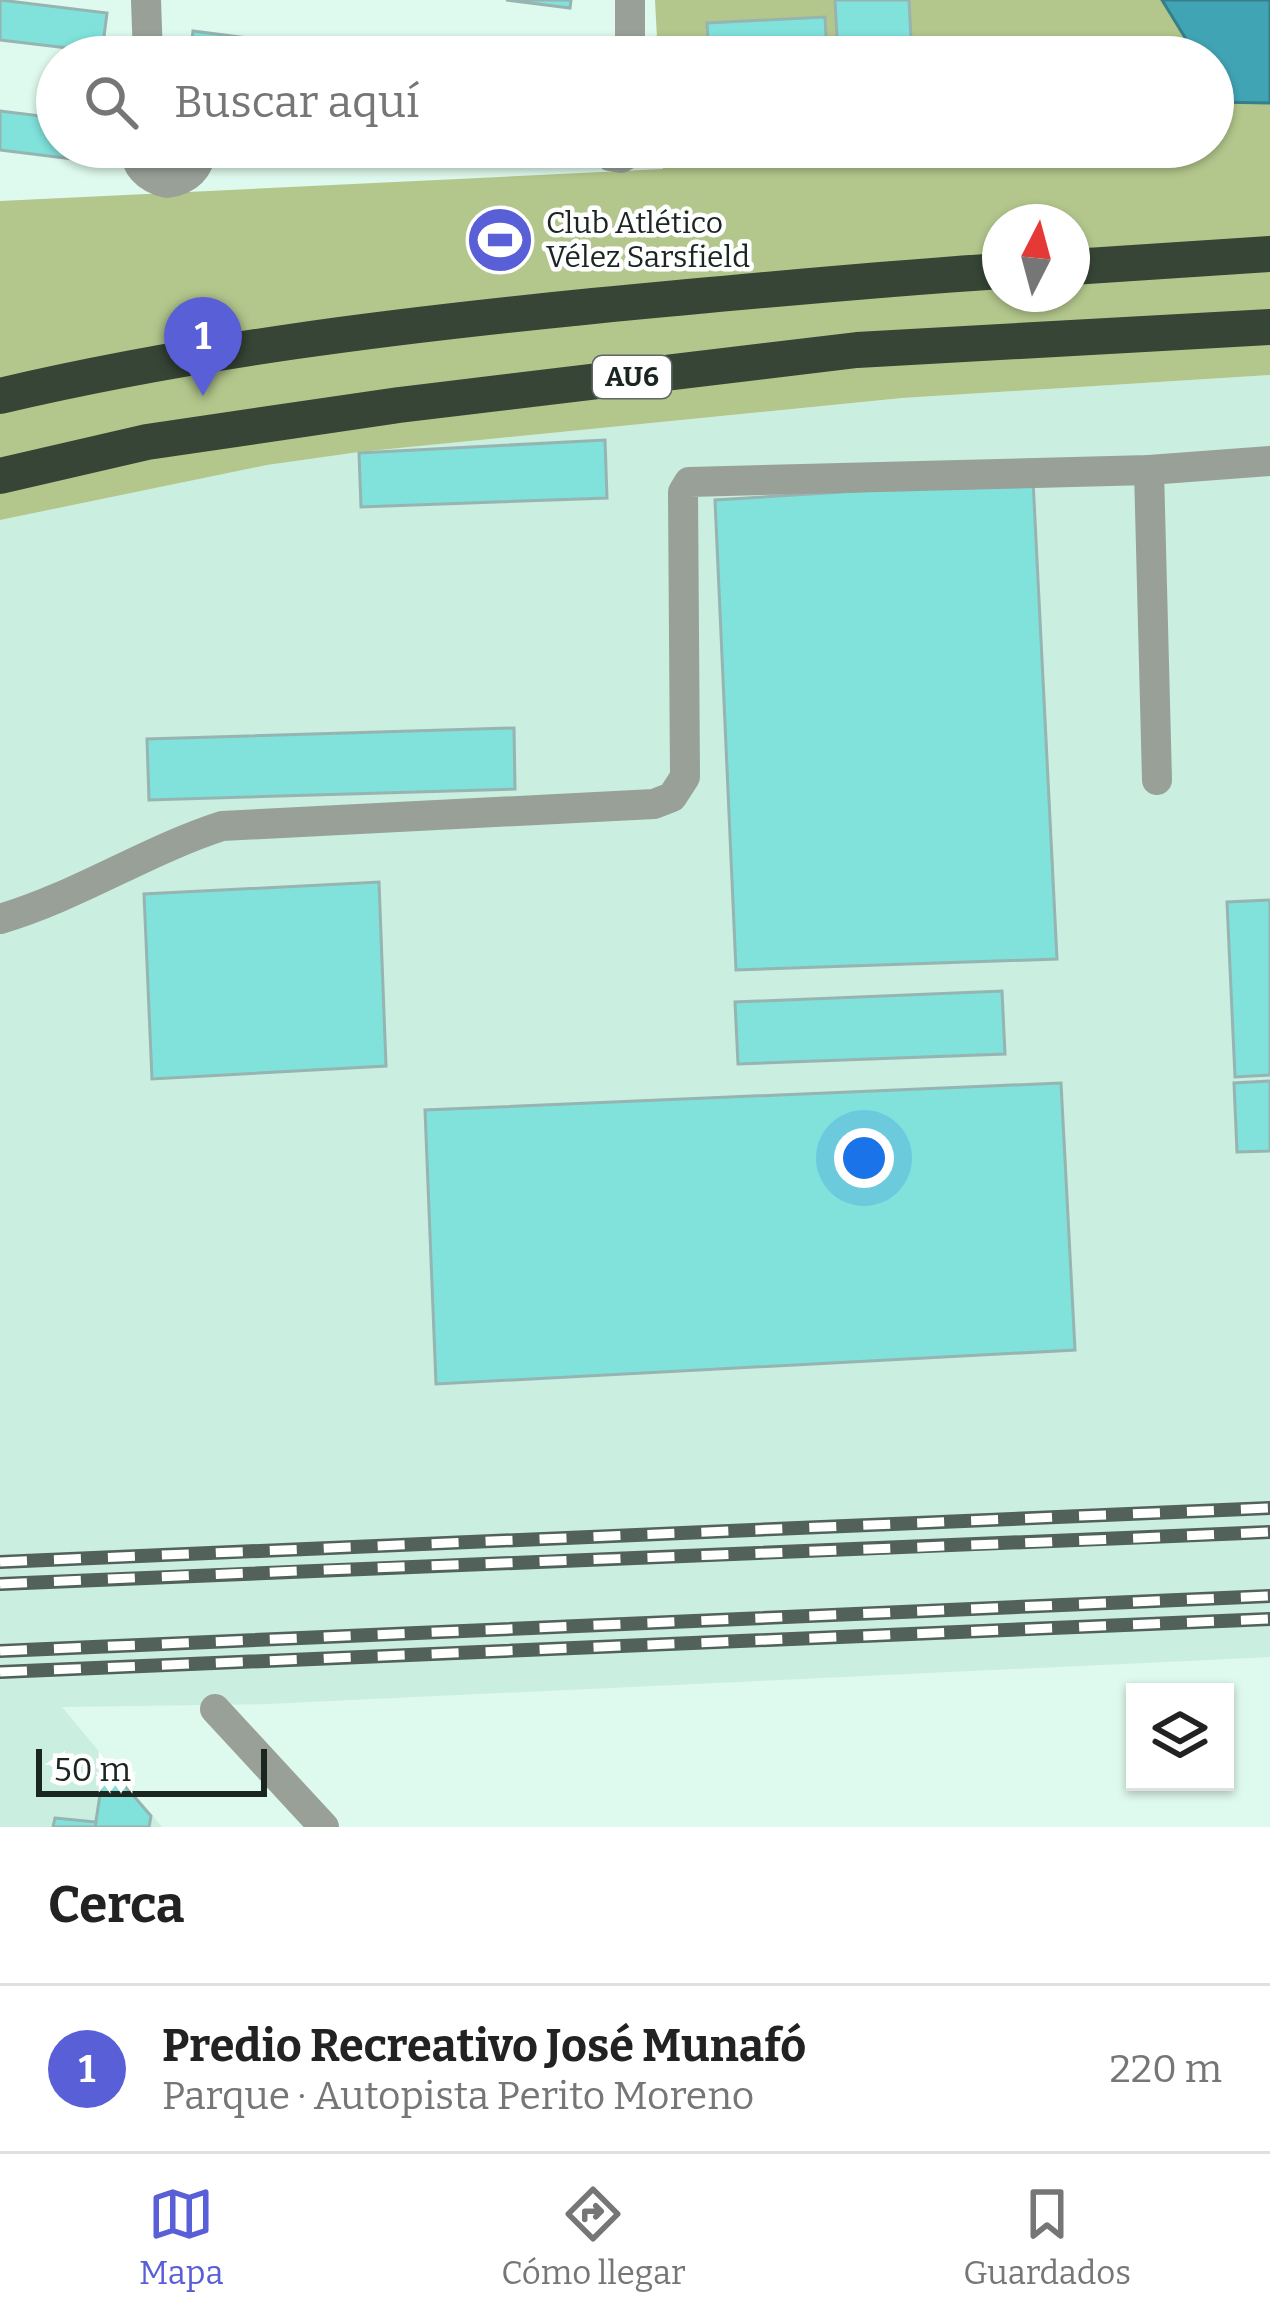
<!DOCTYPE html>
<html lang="es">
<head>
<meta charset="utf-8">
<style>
  body { margin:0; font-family:Bitter,serif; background:#f6f6f6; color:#222 }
  .controls { position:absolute; right:36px; bottom:36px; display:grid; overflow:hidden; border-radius:0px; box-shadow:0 3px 9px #0004 }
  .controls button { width:108px; height:108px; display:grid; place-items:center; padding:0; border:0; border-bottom:3px solid #e0e0e0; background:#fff; color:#222; font:60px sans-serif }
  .compass { position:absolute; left:982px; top:204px; width:108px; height:108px; border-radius:50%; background:#fff; box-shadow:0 3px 9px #0004; rotate:6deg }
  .scale { position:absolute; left:36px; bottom:30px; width:231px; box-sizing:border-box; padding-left:12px; border:6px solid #1b2621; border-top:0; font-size:33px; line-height:42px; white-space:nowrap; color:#1b2621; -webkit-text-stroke:9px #fff; paint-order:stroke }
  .you { position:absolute; left:864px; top:1158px; width:42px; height:42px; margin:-30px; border:9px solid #fff; border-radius:50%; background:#1a73e8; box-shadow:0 0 0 18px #1a73e833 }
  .badge { display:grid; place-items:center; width:78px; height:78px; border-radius:50%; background:#595fd7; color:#fff; font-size:39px; font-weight:700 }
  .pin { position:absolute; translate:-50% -99px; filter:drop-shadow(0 3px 6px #0008) }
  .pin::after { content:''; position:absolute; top:63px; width:42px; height:36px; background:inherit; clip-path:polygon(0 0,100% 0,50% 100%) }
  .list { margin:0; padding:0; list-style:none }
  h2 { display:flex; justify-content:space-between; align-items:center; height:156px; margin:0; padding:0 48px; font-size:51px }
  h2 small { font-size:39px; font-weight:400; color:#767676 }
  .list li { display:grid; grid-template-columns:78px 1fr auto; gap:36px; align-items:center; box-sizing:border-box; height:168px; padding:0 48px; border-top:3px solid #e0e0e0 }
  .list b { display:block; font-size:45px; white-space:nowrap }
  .list p { margin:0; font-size:39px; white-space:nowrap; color:#767676 }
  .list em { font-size:39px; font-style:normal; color:#767676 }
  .icon { flex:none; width:66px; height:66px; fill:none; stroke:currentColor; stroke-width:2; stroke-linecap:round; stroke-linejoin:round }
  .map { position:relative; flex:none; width:1270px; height:1827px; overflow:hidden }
  .search { position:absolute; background:#fff; box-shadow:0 3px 9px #0004; left:36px; right:36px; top:36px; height:132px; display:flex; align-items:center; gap:30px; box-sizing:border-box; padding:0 42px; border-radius:66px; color:#767676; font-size:45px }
  .sheet { height:324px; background:#fff }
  nav { display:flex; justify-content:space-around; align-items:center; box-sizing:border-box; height:168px; border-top:3px solid #e0e0e0; background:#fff; font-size:33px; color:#767676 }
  nav a { display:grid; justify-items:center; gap:6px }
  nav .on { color:#595fd7 }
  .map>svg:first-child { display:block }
  .built { fill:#caeedf }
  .green { fill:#b3c78c; fill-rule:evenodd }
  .water { fill:#41a4b5; stroke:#367e89; stroke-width:3 }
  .building { fill:#80e2db; stroke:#96b4b1; stroke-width:3 }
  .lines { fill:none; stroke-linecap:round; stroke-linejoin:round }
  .minor { stroke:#98a098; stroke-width:30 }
  .highway { stroke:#364536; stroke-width:36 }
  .rail-casing { stroke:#52615a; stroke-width:14 }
  .rail { stroke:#fff; stroke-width:9; stroke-dasharray:27; stroke-linecap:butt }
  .labels { text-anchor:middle; stroke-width:9; stroke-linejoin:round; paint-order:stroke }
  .shield { fill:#fff; stroke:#5f6764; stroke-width:3 }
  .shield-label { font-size:27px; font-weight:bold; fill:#1b2621 }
  .poi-label { font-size:30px; fill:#1b2621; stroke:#fff; text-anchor:start }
</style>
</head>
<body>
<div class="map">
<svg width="1270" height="1827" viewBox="0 0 1270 1827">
  <rect width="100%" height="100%" fill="#def9ed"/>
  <polygon class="built" points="1270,375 1270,1657 266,1704 62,1707 162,1827 0,1827 0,520 267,465 359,452 902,398"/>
  <path class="green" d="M 655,0 L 1270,0 L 1270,375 L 902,398 L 359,452 L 267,465 L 0,520 L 0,201 L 663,169 L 662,147 L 1213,147 L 1213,57 L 658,57 ZM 1000,222 L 1072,222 L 1072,294 L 1000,294 Z"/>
  <polygon class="water" points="1162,0 1270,0 1270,103 1213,102 1213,57 1197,57"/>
  <g class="building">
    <polygon points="0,0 107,13 102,52 0,40"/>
    <polygon points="506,0 571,0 570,8"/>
    <polygon points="835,0 909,0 912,57 838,57"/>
    <polygon points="825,17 827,57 709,57 707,23"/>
    <polygon points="193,31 398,57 190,57"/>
    <polygon points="0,111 57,118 57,147 108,147 106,163 0,150"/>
    <polygon points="605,440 607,498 361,507 359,453"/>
    <polygon points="1033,480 1057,959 736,970 715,500"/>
    <polygon points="514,728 515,789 149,800 147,739"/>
    <polygon points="379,882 386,1066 152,1079 144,894"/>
    <polygon points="1270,900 1270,1075 1235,1077 1227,902"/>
    <polygon points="1002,991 1005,1054 738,1064 735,1002"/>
    <polygon points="1270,1081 1270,1151 1237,1152 1234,1083"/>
    <polygon points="1061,1083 1075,1350 436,1384 425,1110"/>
    <polygon points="105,1763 151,1816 149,1827 95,1827"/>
    <polygon points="55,1818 96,1822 95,1827 53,1827"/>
  </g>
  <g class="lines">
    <g class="minor">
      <polyline points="146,0 148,57"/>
      <polyline points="630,57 630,0"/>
      <path d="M 134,147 C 136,168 147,178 167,183 C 188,180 200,169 202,147"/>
      <polyline points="600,147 610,156 621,158 640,147"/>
      <polyline points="1149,470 1157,780"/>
      <path d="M 0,919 C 78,896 145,851 222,826 L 654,804 L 672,797 L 685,777 L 683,492 L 689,482 L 1149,470 L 1270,461"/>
      <polyline points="215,1709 324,1827"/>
    </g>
    <g class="highway">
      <polyline points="1072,267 1270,254"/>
      <path d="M 0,396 C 196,350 393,326 593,306 C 728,293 864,280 1000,271"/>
      <polyline points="0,476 147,442 399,405 857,350 1270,327"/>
    </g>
    <g class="rail-casing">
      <g id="rail">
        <polyline points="0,1562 1270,1508"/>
        <path d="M 0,1584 C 423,1564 847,1552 1270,1532"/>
        <polyline points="0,1651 1270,1596"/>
        <polyline points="0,1672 1270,1619"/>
      </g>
    </g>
    <use href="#rail" class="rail"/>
  </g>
  <defs>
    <g id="stadium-disc" transform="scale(3.45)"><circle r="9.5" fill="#595fd7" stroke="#fff"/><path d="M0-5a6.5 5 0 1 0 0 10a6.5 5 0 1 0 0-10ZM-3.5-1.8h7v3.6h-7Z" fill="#fff"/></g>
  </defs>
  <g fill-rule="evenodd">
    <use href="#stadium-disc" x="500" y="240"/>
  </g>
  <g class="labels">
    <rect class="shield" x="593" y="356" width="78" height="42" rx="9"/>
    <g class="shield-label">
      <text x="632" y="386">AU6</text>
    </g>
    <g class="poi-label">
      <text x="546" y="233">Club Atlético<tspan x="546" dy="34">Vélez Sarsfield</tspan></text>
    </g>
  </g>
</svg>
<div class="controls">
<button><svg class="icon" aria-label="layers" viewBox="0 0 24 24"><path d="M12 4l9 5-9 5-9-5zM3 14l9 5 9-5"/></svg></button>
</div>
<svg class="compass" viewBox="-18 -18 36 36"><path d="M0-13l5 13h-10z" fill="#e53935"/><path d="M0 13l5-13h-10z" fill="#767676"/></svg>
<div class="scale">50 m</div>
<div class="you"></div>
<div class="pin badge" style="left:203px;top:396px">1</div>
<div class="search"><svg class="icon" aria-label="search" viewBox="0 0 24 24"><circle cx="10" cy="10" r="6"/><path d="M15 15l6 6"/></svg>Buscar aquí</div>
</div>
<section class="sheet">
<h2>Cerca<small></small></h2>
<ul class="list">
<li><span class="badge">1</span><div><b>Predio Recreativo José Munafó</b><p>Parque · Autopista Perito Moreno</p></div><em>220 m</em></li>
</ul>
</section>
<nav>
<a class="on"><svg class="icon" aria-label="map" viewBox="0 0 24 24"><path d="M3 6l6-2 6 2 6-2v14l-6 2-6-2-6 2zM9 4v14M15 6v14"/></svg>Mapa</a>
<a><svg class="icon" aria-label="directions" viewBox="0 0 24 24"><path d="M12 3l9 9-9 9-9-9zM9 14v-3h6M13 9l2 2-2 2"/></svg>Cómo llegar</a>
<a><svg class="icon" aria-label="saved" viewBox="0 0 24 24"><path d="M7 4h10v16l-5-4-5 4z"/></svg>Guardados</a>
</nav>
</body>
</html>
